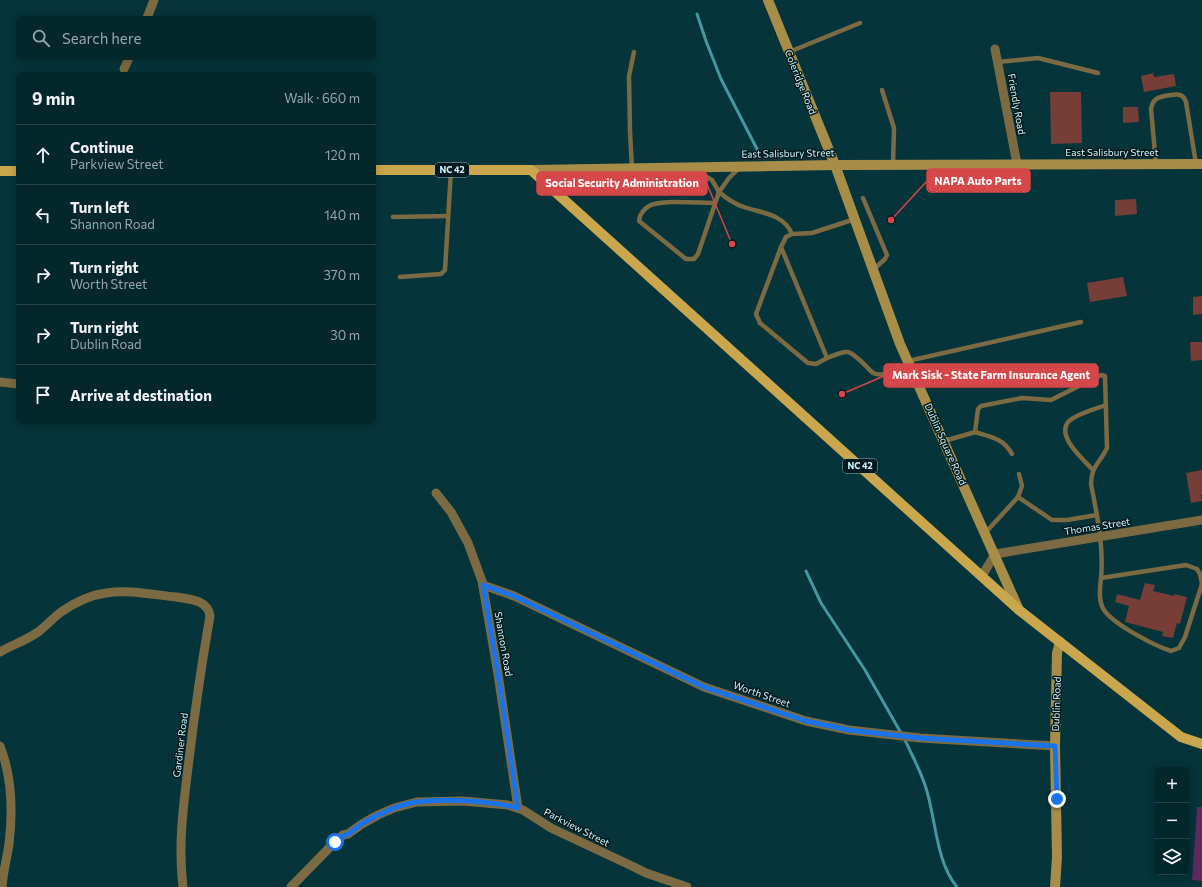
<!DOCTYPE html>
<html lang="en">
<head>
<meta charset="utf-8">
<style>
  body { margin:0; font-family:Commissioner,sans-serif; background:#123338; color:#f1f3f6 }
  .controls { position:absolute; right:12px; bottom:12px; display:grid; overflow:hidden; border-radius:6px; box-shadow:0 2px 10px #0003 }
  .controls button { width:36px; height:36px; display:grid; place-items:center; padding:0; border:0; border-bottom:1px solid #254448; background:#04272c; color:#f1f3f6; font:20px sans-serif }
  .stop { position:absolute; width:12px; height:12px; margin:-9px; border:3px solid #1a73e8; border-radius:50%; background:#fff }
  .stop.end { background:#1a73e8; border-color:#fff; box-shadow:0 1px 4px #0008 }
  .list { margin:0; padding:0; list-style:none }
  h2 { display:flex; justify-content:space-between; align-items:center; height:52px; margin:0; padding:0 16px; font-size:17px }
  h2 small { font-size:13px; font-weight:400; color:#97a5a9 }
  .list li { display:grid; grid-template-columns:26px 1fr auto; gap:12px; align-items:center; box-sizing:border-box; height:60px; padding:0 16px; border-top:1px solid #254448 }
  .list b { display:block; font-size:15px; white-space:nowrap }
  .list p { margin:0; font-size:13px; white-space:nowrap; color:#97a5a9 }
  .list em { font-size:13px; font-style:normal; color:#97a5a9 }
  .icon { flex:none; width:22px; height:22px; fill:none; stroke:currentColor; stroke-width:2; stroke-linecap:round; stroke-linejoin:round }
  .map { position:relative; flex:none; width:1202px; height:887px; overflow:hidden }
  .search { position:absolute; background:#04272c; box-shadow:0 2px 10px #0003; left:16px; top:16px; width:360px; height:44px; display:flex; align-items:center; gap:10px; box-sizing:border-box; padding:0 14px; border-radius:6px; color:#97a5a9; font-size:15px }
  .panel { position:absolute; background:#04272c; box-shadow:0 2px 10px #0003; left:16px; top:72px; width:360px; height:352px; border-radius:6px }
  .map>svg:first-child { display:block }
  .green { fill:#5f2a5f }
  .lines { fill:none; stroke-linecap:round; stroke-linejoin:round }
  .stream { stroke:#4696a0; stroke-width:3 }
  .building { fill:#763e37 }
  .lane { stroke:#7c6b42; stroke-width:4.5 }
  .street { stroke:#7c6b42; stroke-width:9 }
  .secondary { stroke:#a88d49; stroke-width:10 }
  .primary { stroke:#caa74d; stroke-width:10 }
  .route { stroke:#1a73e8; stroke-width:5 }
  .labels { text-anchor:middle; stroke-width:3; stroke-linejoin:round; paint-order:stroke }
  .shield { fill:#021a1d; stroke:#91b3b8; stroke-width:1 }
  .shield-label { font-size:9px; font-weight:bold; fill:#cef4fa }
  .street-label { font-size:10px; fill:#cef4fa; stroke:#021a1d }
  .leader { fill:none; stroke:#d54748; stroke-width:1.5 }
  .callout-dot { fill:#d54748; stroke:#021a1d; stroke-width:1.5 }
  .callout { fill:#d54748; stroke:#d54748; stroke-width:1.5 }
  .callout-label { font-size:11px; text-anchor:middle; font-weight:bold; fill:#fff }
</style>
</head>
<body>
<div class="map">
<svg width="1202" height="887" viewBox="0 0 1202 887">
  <rect width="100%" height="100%" fill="#05343a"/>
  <polygon class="green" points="1197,807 1202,807 1202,881 1192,880"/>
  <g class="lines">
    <g class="stream">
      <polyline points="697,14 706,41 721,79 758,151"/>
      <polyline points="806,571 821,603 865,670 901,733"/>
      <path d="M 904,738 C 911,753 920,770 925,785 C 936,816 935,861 957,887"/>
    </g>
  </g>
  <g class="building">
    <polygon points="1153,73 1154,77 1174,74 1176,86 1144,92 1141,76"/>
    <polygon points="1050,92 1081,92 1082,143 1051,144"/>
    <polygon points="1123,107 1138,107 1139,122 1123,123"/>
    <polygon points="1136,199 1137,214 1115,216 1115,200"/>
    <polygon points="1123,277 1127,296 1090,302 1087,283"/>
    <polygon points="1202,296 1202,314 1193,315 1193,297"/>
    <polygon points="1190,342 1202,342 1202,360 1191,361"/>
    <polygon points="1202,470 1202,495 1201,496 1202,501 1191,503 1186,473"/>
    <polygon points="1145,583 1155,585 1153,591 1174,596 1174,594 1187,597 1180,624 1177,623 1173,638 1162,636 1163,632 1125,622 1129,606 1115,602 1117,594 1140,600"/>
  </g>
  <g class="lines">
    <g class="lane">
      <polyline points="789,52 860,23"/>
      <polyline points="998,62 1038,58 1098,73"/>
      <polyline points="882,90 894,128 893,165"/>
      <path d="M 1156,164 L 1151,109 C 1153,97 1160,97 1170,95 C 1173,95 1177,94 1180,95 C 1183,96 1185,99 1186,102 L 1196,164"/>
      <polyline points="632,168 630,132 629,76 634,52"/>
      <polyline points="694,170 712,180 719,192 729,178 739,168"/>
      <polyline points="863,198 887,255 885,259 873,270"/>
      <path d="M 715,203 C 699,203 662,199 649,206 C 644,209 639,215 639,221 L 686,259 L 694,259 L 698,254 L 719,192 C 727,199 734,204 744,207 C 761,213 784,214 792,234"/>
      <polyline points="393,217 448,216"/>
      <path d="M 855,219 L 812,233 L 792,234 L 786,237 L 781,247 L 827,358 C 833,356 842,351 848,352 C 856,354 867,368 873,373 C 884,378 899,369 910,364"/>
      <polyline points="781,247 756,314 760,323 808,363 816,364 827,358"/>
      <polyline points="400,277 441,274 445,270 451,170"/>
      <polyline points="908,361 1081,322"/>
      <path d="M 975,432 C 991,437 1003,438 1012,454"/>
      <path d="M 944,441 L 972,433 L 975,432 L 978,409 L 981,406 L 1022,398 L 1051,400 L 1101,375 L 1105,376 L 1107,448 C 1100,463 1091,466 1091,484 C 1097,515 1104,546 1101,578 C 1100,587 1098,601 1104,610 C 1113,624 1155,646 1171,651 L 1179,648 L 1185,637 L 1202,584 L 1200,574 L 1197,569 L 1186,565 L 1101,578"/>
      <path d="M 1093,470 C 1084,460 1055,436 1069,421 C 1078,413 1095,409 1106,405"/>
      <polyline points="1018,497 1022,486 1019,474"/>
      <polyline points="986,532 1018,497 1052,520 1067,520 1097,515"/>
    </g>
    <g class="street">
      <polyline points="147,18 154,0"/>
      <polyline points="995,49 1017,164"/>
      <polyline points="124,69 129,58"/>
      <polyline points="0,382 18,384"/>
      <polyline points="436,493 451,512 468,543 482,581 498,674 518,808"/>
      <polyline points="982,576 995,554 1202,520"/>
      <polyline points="483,585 514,596 704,687 806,721 849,730 920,738 1055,746"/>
      <path d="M 0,652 C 12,645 27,640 38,632 C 46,626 53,618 61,612 C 74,603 91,595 106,593 C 130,589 153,595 176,597 C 190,599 208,600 210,616 C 201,667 194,717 188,768 C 183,808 178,847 183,887"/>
      <path d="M 0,746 C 12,777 13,811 9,844 C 7,858 3,872 2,887"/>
      <polyline points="291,887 335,842 343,835 348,834 362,824 378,815 394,808 417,802 463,801 508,805 523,810 551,828 632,866 646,873 687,887"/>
    </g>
    <g class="secondary">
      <polyline points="768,0 835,165 900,344 1019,610"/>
      <polyline points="531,170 835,165 1202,164"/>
      <polyline points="1055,887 1057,857 1055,746 1057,653 1060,642"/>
    </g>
    <g class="primary">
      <polyline points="374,170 531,170 1019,610 1181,737 1202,744"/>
      <polyline points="0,171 18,171"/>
    </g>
  </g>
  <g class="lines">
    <path class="route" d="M 335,842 C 339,838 343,836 348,834 C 353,831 358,826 363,823 C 379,814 399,804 417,802 C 446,798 490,801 518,808 L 498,674 L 483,585 L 514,596 L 704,687 L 806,721 L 849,730 L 920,738 L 1055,746 L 1057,799"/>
  </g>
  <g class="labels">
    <g class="shield">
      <rect x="435" y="163" width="34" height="14" rx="3"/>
      <rect x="843" y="459" width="34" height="14" rx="3"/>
    </g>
    <g class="shield-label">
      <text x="452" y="173">NC 42</text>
      <text x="860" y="469">NC 42</text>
    </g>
    <g class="street-label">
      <text transform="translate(801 82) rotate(68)" y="4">Coleridge Road</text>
      <text transform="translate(1017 104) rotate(80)" y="4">Friendly Road</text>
      <text x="1112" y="156">East Salisbury Street</text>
      <text transform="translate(788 153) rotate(-1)" y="4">East Salisbury Street</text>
      <text transform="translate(946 444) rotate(66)" y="4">Dublin Square Road</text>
      <text transform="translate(1097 526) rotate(-9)" y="4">Thomas Street</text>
      <text transform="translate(504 644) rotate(80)" y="4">Shannon Road</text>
      <text transform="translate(762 694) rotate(19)" y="4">Worth Street</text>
      <text transform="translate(1056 704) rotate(-88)" y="4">Dublin Road</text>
      <text transform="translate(180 745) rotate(-83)" y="4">Gardiner Road</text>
      <text transform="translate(577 827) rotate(27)" y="4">Parkview Street</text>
    </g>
  </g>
  <path class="leader" d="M891 220L927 181M732 244L707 184M842 394L884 376"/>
  <g class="callout-dot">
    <circle cx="891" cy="220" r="4"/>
    <circle cx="732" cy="244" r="4"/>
    <circle cx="842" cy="394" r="4"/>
  </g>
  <g class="callout">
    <rect x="927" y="169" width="103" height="23" rx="4"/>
    <rect x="537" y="172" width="170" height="23" rx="4"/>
    <rect x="884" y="364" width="214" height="23" rx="4"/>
  </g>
  <g class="callout-label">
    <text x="978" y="185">NAPA Auto Parts</text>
    <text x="622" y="187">Social Security Administration</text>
    <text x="991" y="379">Mark Sisk - State Farm Insurance Agent</text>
  </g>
</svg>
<div class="controls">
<button>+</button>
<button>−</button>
<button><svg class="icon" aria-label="layers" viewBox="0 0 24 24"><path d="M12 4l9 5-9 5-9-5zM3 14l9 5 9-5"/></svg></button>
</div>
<div class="stop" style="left:335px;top:842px"></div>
<div class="stop end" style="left:1057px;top:799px"></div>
<div class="search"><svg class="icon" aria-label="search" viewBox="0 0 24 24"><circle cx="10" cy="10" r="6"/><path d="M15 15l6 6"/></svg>Search here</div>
<section class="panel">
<h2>9 min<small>Walk · 660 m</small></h2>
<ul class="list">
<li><svg class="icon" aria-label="ahead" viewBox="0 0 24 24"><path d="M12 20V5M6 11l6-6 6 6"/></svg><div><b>Continue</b><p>Parkview Street</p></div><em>120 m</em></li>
<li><svg class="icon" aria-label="left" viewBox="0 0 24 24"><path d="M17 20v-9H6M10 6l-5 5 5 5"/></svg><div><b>Turn left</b><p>Shannon Road</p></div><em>140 m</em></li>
<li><svg class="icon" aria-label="right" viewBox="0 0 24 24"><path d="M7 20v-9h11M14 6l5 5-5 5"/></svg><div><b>Turn right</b><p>Worth Street</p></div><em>370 m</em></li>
<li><svg class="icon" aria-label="right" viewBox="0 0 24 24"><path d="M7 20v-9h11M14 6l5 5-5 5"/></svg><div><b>Turn right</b><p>Dublin Road</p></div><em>30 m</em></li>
<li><svg class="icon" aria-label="arrive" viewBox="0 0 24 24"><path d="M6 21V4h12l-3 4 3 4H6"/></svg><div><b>Arrive at destination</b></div></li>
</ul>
</section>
</div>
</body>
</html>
